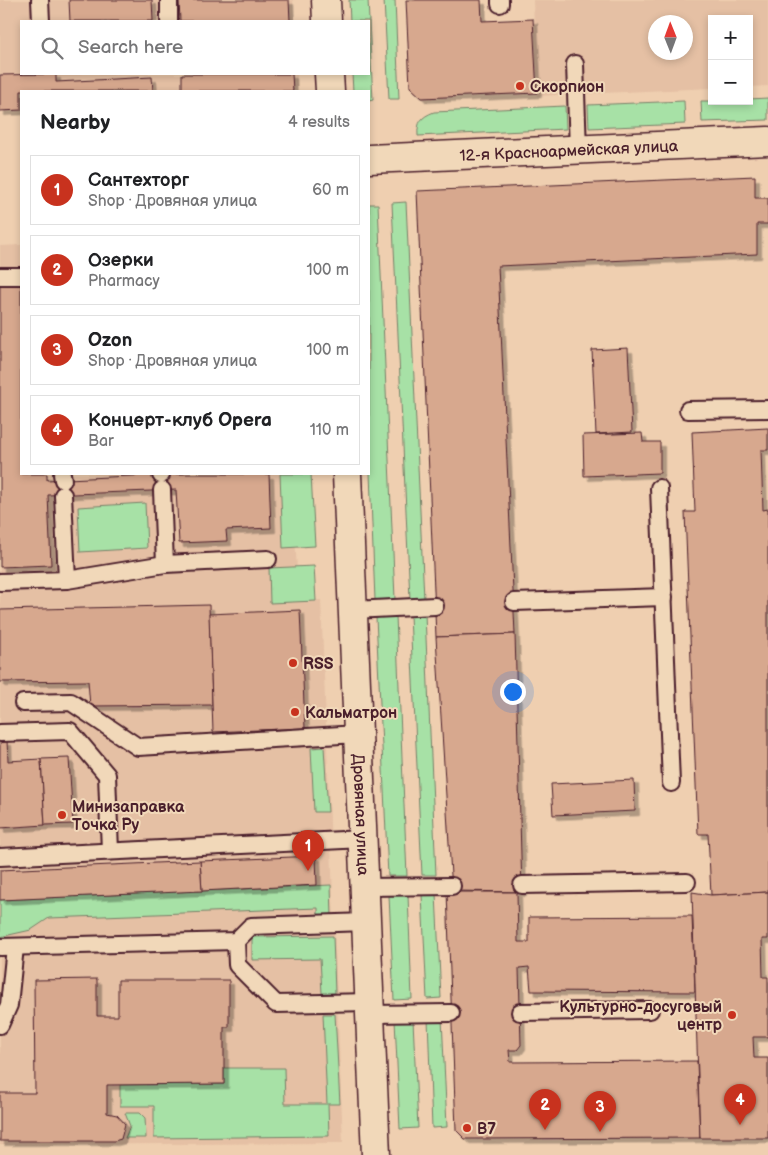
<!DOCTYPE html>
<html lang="en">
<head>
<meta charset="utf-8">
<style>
  body { margin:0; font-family:"Balsamiq Sans",sans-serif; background:#f2f2f2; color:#202124 }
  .controls { position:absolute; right:15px; top:15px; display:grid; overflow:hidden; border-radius:0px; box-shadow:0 2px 8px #0003 }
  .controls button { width:45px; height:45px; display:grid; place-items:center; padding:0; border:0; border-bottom:1px solid #e0e0e0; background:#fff; color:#202124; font:25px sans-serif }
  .compass { position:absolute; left:648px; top:15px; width:45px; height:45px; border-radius:50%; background:#fff; box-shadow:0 2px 8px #0003; rotate:359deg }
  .you { position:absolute; left:512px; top:691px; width:18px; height:18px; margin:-12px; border:4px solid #fff; border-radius:50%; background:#1a73e8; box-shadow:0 0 0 8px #1a73e833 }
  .badge { display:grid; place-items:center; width:32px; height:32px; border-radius:50%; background:#c8321e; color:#fff; font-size:16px; font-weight:700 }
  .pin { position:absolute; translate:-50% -41px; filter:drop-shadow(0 1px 2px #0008) }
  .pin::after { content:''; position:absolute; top:26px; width:18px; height:15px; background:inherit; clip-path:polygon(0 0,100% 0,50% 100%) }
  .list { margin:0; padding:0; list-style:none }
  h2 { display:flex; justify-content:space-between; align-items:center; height:65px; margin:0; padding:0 20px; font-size:21px }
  h2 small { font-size:16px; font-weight:400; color:#757577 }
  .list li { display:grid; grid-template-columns:32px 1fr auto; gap:15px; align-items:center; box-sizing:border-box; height:70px; margin:0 10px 10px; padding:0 10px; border:1px solid #e0e0e0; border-radius:0px }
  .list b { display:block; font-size:19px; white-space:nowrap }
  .list p { margin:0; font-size:16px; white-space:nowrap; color:#757577 }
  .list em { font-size:16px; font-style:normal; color:#757577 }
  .icon { flex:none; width:28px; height:28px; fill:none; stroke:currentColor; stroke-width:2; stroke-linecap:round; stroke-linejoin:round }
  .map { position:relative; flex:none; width:768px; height:1155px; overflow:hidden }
  .search { position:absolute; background:#fff; box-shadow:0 2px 8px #0003; left:20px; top:20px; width:350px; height:55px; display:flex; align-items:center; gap:12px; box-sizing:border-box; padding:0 18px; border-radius:0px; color:#757577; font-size:19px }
  .panel { position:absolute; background:#fff; box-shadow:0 2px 8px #0003; left:20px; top:90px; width:350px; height:385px; border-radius:0px }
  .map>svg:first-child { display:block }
  .built { fill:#e5c0a4; fill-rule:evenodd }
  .green { fill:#a7e1a6; stroke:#788068 }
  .building { fill:#d7a88e; stroke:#4a1f2b; filter:url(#shadow) }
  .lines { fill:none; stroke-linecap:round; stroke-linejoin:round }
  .service-casing { stroke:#4a1f2b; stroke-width:20 }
  .minor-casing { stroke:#4a1f2b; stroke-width:31 }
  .service { stroke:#f1d8b9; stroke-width:16 }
  .minor { stroke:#f1d8b9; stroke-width:28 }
  .poi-dot { fill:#c8321e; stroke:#f1d8b9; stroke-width:2 }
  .labels { text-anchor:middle; stroke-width:4; stroke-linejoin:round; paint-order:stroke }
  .poi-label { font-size:16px; font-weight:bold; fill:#4a1f2b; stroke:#f1d8b9; text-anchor:start }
  .street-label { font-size:16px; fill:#4a1f2b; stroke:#f1d8b9 }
</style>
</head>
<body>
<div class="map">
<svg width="768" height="1155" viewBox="0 0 768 1155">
  <defs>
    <filter id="shadow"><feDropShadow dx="4.5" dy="4.5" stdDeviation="0" flood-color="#0004"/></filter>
  </defs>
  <rect width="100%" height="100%" fill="#efcfb0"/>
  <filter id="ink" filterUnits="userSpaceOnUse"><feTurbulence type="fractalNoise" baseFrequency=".02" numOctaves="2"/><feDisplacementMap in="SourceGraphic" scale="10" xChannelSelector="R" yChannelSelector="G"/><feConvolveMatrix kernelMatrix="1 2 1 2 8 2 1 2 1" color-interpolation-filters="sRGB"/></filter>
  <g filter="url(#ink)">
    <g class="built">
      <polygon points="0,0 293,0 294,21 21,21 21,74 297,74 297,91 21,91 21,110 0,111"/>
      <path d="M 533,0 L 768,0 L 768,86 L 749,87 L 749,19 L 712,19 L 712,88 L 537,96 ZM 656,22 L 686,22 L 686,52 L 656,52 Z"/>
      <polygon points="21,245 21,474 291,474 299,601 321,600 343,1143 0,1145 0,246"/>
    </g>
    <g class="green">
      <polygon points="349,0 368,0 373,100 369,101 369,91 353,91 352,74 369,74 369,21 350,21"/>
      <polygon points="384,0 395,0 399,99 389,99"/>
      <polygon points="768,98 768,120 702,122 701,101 749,101 749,99"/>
      <polygon points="684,101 685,124 589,128 588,105"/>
      <path d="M 565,106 L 566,129 L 418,136 C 417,122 421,117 434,112 Z"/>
      <polygon points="406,202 424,599 410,599 392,203"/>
      <polygon points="369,204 378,204 395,599 375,600 369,448"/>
      <polygon points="280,474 311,474 315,546 283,548"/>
      <polygon points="145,503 147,548 80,552 78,507"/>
      <polygon points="314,566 316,601 270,603 269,568"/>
      <polygon points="425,614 436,875 422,875 410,615"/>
      <polygon points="396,616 407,876 388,876 376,617"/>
      <polygon points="324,747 328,812 314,812 311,748"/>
      <polygon points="331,885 332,917 318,917 318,908 49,918 31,930 0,937 0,900"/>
      <polygon points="436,894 441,998 427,999 422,895"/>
      <polygon points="408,895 412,999 394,1000 389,896"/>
      <polygon points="333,936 335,993 322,993 320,959 252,960 252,937"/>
      <polygon points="323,1014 335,1014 340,1104 328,1104 329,1136 154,1138 154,1106 120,1106 120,1085 224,1084 224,1068 284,1068 285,1104 327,1104"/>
      <polygon points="442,1018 447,1127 432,1128 428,1019"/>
      <polygon points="395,1020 413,1020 418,1128 400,1129"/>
      <polygon points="125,1113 140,1113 145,1118 146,1138 125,1138 130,1126"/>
    </g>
    <g class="building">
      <polygon points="69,0 152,0 153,21 70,21"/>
      <polygon points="179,0 289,0 290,21 180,21"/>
      <polygon points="406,0 481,0 482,21 533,19 537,93 422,98 410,87"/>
      <polygon points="56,74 56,82 152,77 153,91 21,91 21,110 0,111 0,75"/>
      <polygon points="182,74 292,74 293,91 182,91"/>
      <polygon points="755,176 755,198 768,198 768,224 757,224 757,254 498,266 515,634 436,637 417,191"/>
      <polygon points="21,284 21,474 47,474 47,480 170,474 269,474 271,528 226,530 227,541 179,543 176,490 48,495 51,565 0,567 0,285"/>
      <polygon points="628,348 632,432 596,434 592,350"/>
      <polygon points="768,428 768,450 761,450 763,510 768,509 768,892 711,895 708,834 698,834 685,512 695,512 692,432"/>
      <polygon points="642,433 643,442 660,442 660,473 584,476 583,435"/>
      <polygon points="209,605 212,705 90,706 88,681 0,682 0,610"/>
      <polygon points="300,610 305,728 213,732 209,614"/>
      <polygon points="515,634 522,892 452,891 436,637"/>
      <polygon points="0,741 7,741 8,761 41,759 45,825 0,828"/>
      <polygon points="69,758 73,824 45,825 41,759"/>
      <polygon points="634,780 635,811 553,815 551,784"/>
      <polygon points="316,856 317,885 202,891 200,861"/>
      <polygon points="200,861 202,891 0,900 0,870"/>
      <polygon points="447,892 517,892 518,942 529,942 529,917 692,916 695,992 531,991 529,967 519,968 521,1045 517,1050 509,1050 510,1062 697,1061 700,1138 465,1139 456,1130"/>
      <polygon points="692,892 711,895 768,892 768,939 762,939 763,977 768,977 768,1037 753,1037 754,1058 768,1058 768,1138 700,1138"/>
      <polygon points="97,979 97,1016 118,1016 118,980 229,980 229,1027 224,1027 224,1084 107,1085 107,1113 117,1115 125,1124 121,1139 114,1141 0,1141 0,1093 35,1093 34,980"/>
    </g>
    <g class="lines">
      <g class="service-casing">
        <g id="service">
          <polyline points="40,0 41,21"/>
          <polyline points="169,0 169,21"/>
          <polyline points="500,0 500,4"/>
          <polyline points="575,64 578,150"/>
          <polyline points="0,276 21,276"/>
          <polyline points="688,410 768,409"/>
          <polyline points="62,474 63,480"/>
          <polyline points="161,474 161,475"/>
          <polyline points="659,488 671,783"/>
          <polyline points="162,490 165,564"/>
          <polyline points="63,495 67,580"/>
          <polyline points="0,582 67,580 165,564 268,559"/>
          <polyline points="514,602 664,597"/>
          <polyline points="353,610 435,606"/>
          <polyline points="23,703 71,702 138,747 358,734"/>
          <polyline points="0,733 70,731 107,775 110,851"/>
          <polyline points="0,857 363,839"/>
          <polyline points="522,885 687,882"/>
          <polyline points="365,887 452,886"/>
          <polyline points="236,941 237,965 276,1004 370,1002"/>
          <polyline points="0,947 236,941 251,926 366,922"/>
          <polyline points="520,1012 650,1010"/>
          <polyline points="370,1014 451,1013"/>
          <polyline points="0,1025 9,1005 15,947"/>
        </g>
      </g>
      <g class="minor-casing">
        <g id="minor">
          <polyline points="326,0 327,21"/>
          <polyline points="329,74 330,91"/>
          <path id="s1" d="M 369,159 L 768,141"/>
          <path id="s2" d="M 347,474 L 376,1155"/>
        </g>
      </g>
      <use href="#service" class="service"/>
      <use href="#minor" class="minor"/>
    </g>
  </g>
  <g class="poi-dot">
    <circle cx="520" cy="86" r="5"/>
    <circle cx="293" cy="663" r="5"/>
    <circle cx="295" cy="712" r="5"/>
    <circle cx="62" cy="815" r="5"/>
    <circle cx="732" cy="1015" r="5"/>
    <circle cx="467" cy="1128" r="5"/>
  </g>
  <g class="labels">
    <g class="poi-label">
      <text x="530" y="92">Скорпион</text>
      <text x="303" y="669">RSS</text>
      <text x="305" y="718">Кальматрон</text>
      <text x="72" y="812">Минизаправка<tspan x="72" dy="18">Точка Ру</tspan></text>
      <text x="722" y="1012" text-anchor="end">Культурно-досуговый<tspan x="722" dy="18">центр</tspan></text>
      <text x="477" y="1134">В7</text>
    </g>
    <g class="street-label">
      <text dy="6" stroke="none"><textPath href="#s1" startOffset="200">12-я Красноармейская улица</textPath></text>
      <text dy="6" stroke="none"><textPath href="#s2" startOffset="341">Дровяная улица</textPath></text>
    </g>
  </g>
</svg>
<div class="controls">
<button>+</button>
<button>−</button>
</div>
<svg class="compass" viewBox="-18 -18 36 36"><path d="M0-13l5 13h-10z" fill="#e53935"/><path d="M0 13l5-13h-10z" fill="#757577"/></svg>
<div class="you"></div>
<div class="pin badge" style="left:308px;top:871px">1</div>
<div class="pin badge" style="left:545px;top:1130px">2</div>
<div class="pin badge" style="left:600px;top:1132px">3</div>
<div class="pin badge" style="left:740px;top:1125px">4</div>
<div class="search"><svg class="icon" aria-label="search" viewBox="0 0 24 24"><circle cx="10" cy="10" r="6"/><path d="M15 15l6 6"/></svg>Search here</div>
<section class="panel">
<h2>Nearby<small>4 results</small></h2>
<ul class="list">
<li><span class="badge">1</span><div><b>Сантехторг</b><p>Shop · Дровяная улица</p></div><em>60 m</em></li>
<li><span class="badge">2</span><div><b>Озерки</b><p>Pharmacy</p></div><em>100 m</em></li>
<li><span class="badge">3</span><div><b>Ozon</b><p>Shop · Дровяная улица</p></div><em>100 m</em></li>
<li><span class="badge">4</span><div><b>Концерт-клуб Opera</b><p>Bar</p></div><em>110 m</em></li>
</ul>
</section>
</div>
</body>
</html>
